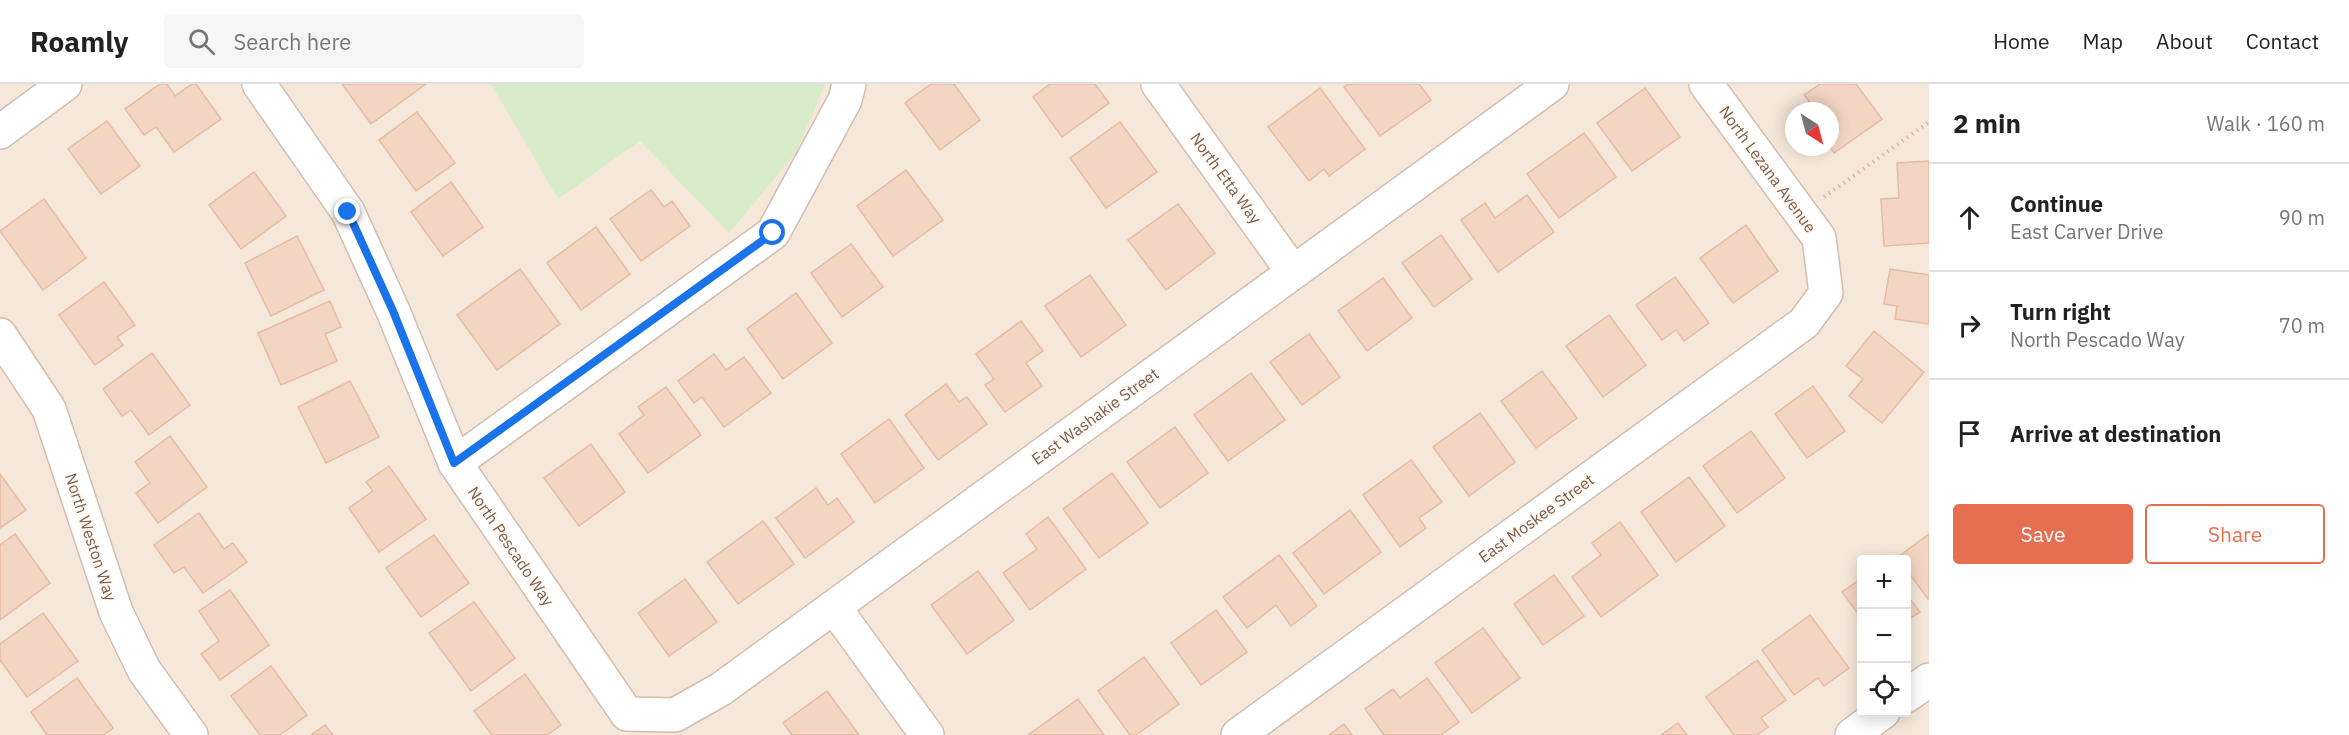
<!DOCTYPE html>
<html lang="en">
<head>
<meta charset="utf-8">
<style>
  body { margin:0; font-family:"IBM Plex Sans",sans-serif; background:#f6f6f6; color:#222 }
  .controls { position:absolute; right:18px; bottom:18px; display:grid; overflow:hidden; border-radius:6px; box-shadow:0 3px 15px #0003 }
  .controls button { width:54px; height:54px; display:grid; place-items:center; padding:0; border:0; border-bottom:2px solid #e0e0e0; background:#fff; color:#222; font:30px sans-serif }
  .compass { position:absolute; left:1785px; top:18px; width:54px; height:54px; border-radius:50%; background:#fff; box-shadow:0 3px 15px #0003; rotate:144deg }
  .stop { position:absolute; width:18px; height:18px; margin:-14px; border:4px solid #1a73e8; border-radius:50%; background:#fff }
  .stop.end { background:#1a73e8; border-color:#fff; box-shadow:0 2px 6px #0008 }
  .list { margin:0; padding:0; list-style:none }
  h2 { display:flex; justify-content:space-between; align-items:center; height:78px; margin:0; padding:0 24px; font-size:26px }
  h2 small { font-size:20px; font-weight:400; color:#767676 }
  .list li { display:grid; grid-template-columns:39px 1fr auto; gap:18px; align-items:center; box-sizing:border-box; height:108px; padding:0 24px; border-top:2px solid #e0e0e0 }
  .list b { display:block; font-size:22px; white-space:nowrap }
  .list p { margin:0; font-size:20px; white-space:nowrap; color:#767676 }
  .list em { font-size:20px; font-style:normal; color:#767676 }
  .actions { display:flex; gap:12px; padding:18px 24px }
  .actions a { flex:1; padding:14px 0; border:2px solid #e76f51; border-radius:6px; text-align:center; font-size:21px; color:#e76f51 }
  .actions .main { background:#e76f51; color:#fff }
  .icon { flex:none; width:33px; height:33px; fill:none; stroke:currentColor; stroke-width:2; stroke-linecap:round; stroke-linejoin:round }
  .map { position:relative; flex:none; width:1929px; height:651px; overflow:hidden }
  header { display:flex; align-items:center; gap:36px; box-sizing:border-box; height:84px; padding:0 30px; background:#fff; border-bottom:2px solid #e0e0e0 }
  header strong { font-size:28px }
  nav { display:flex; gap:33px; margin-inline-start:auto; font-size:21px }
  .search { width:420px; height:54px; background:#f6f6f6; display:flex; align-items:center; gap:15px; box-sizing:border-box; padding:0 21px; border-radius:6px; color:#767676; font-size:22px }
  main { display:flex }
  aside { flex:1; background:#fff }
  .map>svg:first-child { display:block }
  .residential { fill:#f5e8da; fill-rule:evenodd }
  .green { fill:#d8ecc9 }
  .building { fill:#f3d5c3; stroke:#e6bba3; stroke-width:1.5 }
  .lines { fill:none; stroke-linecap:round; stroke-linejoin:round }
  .street-casing { stroke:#d1beb0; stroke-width:36 }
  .path { stroke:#d9b8a5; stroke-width:4; stroke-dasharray:1.5 4.5; stroke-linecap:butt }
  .street { stroke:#fff; stroke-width:33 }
  .route { stroke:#1a73e8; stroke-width:8 }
  .labels { text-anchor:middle; stroke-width:4.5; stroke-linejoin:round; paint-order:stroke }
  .street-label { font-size:16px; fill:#7a5c4d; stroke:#fffaf3 }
</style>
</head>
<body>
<header>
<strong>Roamly</strong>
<div class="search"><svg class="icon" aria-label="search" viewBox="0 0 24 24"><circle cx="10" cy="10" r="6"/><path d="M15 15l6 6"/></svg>Search here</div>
<nav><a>Home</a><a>Map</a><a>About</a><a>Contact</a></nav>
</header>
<main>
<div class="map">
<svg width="1929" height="651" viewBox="0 0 1929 651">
  <rect width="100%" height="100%" fill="#fdf6ec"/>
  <path class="residential" d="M 0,0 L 1929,0 L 1929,651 L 0,651 ZM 1794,27 L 1830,27 L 1830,63 L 1794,63 ZM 1862,476 L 1906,476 L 1906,628 L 1862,628 Z"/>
  <polygon class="green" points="491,0 825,0 796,69 729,149 640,57 558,115"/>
  <g class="building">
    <polygon points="160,0 167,0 175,12 192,0 196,0 221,35 174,68 156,43 144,51 125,25"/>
    <polygon points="342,0 426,0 371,40"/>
    <polygon points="931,0 954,0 980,36 940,66 905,19"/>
    <polygon points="1050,0 1095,0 1109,19 1062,53 1033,13"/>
    <polygon points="1348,0 1419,0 1431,16 1380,52 1344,3"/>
    <polygon points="1820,0 1856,0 1882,35 1834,69 1830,63 1830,27 1816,27 1804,11"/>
    <polygon points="1320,4 1365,65 1329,92 1324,85 1309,97 1268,43"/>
    <polygon points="1645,4 1680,53 1632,87 1597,39"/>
    <polygon points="417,28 455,79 416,107 379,56"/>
    <polygon points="107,37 140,82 101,110 68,65"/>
    <polygon points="1120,38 1157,88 1106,124 1070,74"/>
    <polygon points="1584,49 1616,93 1559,134 1527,90"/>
    <polygon points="1929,77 1929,159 1884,162 1881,115 1899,114 1897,79"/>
    <polygon points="906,86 943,136 893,172 857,122"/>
    <polygon points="254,88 286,132 241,165 209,121"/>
    <polygon points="451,98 483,143 443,172 411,128"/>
    <polygon points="651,106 664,123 672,117 690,142 641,177 610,135"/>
    <polygon points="1527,111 1554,148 1498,188 1461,136 1485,119 1495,134"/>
    <polygon points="44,115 86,174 43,206 0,147"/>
    <polygon points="1178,120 1215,169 1166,206 1128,156"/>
    <polygon points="1746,141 1778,187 1733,219 1700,174"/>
    <polygon points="596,143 630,190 581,226 547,179"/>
    <polygon points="1441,151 1472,195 1434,223 1402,179"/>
    <polygon points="297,152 324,206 271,232 245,179"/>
    <polygon points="851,160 883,203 842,233 811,189"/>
    <polygon points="520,185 560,240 497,286 457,231"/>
    <polygon points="1890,185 1929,191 1929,240 1895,235 1897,222 1884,220"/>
    <polygon points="1090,191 1126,241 1081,273 1045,222"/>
    <polygon points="1675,193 1709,239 1684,257 1676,246 1662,256 1636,221"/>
    <polygon points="1383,194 1412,234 1367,267 1338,227"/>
    <polygon points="104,198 135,241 117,253 123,261 95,281 59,231"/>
    <polygon points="796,209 832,259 783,295 747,245"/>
    <polygon points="330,217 341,243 325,250 337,277 281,301 258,249"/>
    <polygon points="1609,231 1646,281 1603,313 1566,262"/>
    <polygon points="1021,237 1043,267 1026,279 1042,302 1005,328 985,301 994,295 976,270"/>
    <polygon points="1874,247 1924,288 1882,339 1849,312 1863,295 1846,282"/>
    <polygon points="1309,250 1340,293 1302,321 1270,278"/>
    <polygon points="152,269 190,321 149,351 131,326 122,332 103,305"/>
    <polygon points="714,270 726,286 744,273 771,309 724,343 702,313 694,319 678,297"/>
    <polygon points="1542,287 1577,334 1536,364 1501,317"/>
    <polygon points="1251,289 1285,336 1228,377 1194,331"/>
    <polygon points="350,297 379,353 326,379 298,323"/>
    <polygon points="946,300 959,318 967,313 987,340 938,376 905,331"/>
    <polygon points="1813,302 1845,347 1807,374 1775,330"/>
    <polygon points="666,303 701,351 648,389 619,350 644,331 638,323"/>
    <polygon points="1480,329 1515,378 1469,412 1433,363"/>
    <polygon points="889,335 924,384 875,419 841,370"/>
    <polygon points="1175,343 1208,389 1160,424 1127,378"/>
    <polygon points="1751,347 1785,394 1737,429 1703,382"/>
    <polygon points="170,352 207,403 158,439 136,409 150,399 135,378"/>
    <polygon points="591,360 625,408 579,442 544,394"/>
    <polygon points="1411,376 1442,418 1419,434 1426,444 1400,463 1363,411"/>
    <polygon points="389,382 426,435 379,468 349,424 373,407 366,398"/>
    <polygon points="1112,389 1148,439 1099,474 1063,425"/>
    <polygon points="0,390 26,426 0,444"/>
    <polygon points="1689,393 1725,442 1676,478 1641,428"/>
    <polygon points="816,404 828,421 837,414 854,438 805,474 776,434"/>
    <polygon points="1350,426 1381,468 1324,510 1293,469"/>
    <polygon points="199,429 224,465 233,459 247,478 203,509 184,483 174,489 154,461"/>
    <polygon points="1048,433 1086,485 1030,526 1003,489 1037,465 1026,450"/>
    <polygon points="763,437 794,480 738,520 707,478"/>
    <polygon points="1620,438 1658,491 1601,533 1572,493 1601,471 1592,459"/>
    <polygon points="15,450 50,499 0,536 0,461"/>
    <polygon points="1929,450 1929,514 1928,515 1906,485 1906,476 1900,476 1898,473"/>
    <polygon points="434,451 469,499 421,533 386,484"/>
    <polygon points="1279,471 1317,522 1291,542 1276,521 1247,544 1223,513"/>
    <polygon points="978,487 1014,536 967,570 931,521"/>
    <polygon points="1554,491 1584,532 1543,561 1514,520"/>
    <polygon points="1862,494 1862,535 1842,508"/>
    <polygon points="685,495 717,538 669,572 638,529"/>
    <polygon points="230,506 269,561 220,596 201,570 219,557 199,527"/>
    <polygon points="1906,510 1920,528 1906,537"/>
    <polygon points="474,518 515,574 471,607 429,549"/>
    <polygon points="1216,526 1247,568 1201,601 1171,559"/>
    <polygon points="43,529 78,577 27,613 0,576 0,560"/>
    <polygon points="1810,531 1849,584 1824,602 1818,594 1794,611 1762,566"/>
    <polygon points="1483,544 1520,594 1472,629 1435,579"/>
    <polygon points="1144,573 1179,620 1136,651 1130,651 1098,607"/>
    <polygon points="1757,576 1786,616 1761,634 1768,643 1757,651 1734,651 1706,613"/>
    <polygon points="271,582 307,631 280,651 260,651 231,612"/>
    <polygon points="525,590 561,641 547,651 492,651 474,627"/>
    <polygon points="77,594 113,644 104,651 47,651 31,628"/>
    <polygon points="1427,594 1459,638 1441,651 1384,651 1365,625 1393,605 1400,614"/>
    <polygon points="827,607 859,651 792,651 783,639"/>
    <polygon points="1078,615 1104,651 1028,651"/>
    <polygon points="1678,639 1687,651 1661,651"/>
    <polygon points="1344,640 1352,651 1329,651"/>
    <polygon points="325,641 333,651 311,651"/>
  </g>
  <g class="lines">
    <g class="street-casing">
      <g id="street">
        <polyline points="259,0 348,128 393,227 455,379 627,630 675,631 721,605 1552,0"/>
        <polyline points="1158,0 1293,188"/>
        <polyline points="0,48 65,0"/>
        <polyline points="0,251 49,325 116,528 144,586 191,651"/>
        <polyline points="455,379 773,149 845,16 849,0"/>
        <polyline points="834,523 927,651"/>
        <polyline points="1906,612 1929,596"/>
        <polyline points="1238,651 1804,239 1826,209 1819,154 1706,0"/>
        <polyline points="1852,651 1883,628"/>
      </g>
    </g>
    <polyline class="path" points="1824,113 1929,38"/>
    <use href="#street" class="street"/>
  </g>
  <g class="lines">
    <polyline class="route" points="348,128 393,227 454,379 773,149"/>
  </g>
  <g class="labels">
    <g class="street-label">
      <text transform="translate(1768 85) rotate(54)" y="6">North Lezana Avenue</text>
      <text transform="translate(1226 94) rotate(54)" y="6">North Etta Way</text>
      <text transform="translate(1095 332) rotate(-36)" y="6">East Washakie Street</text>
      <text transform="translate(1536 434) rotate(-36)" y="6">East Moskee Street</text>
      <text transform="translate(91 453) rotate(72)" y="6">North Weston Way</text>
      <text transform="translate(511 462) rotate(56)" y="6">North Pescado Way</text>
    </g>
  </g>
</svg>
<div class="controls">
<button>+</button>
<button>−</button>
<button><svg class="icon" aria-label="locate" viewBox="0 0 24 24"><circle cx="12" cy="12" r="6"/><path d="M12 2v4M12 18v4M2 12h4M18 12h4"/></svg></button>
</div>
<svg class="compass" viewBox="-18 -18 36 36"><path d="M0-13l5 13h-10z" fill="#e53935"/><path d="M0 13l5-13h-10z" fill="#767676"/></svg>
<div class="stop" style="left:773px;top:149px"></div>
<div class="stop end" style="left:348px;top:128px"></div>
</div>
<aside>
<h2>2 min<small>Walk · 160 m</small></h2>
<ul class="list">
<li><svg class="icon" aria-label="ahead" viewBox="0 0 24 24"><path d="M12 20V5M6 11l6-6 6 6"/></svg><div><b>Continue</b><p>East Carver Drive</p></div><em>90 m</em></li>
<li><svg class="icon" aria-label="right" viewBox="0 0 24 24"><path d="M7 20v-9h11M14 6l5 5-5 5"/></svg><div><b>Turn right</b><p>North Pescado Way</p></div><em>70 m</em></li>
<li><svg class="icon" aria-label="arrive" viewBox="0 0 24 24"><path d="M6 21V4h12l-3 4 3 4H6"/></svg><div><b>Arrive at destination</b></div></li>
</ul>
<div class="actions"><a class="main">Save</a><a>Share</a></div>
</aside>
</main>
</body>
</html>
